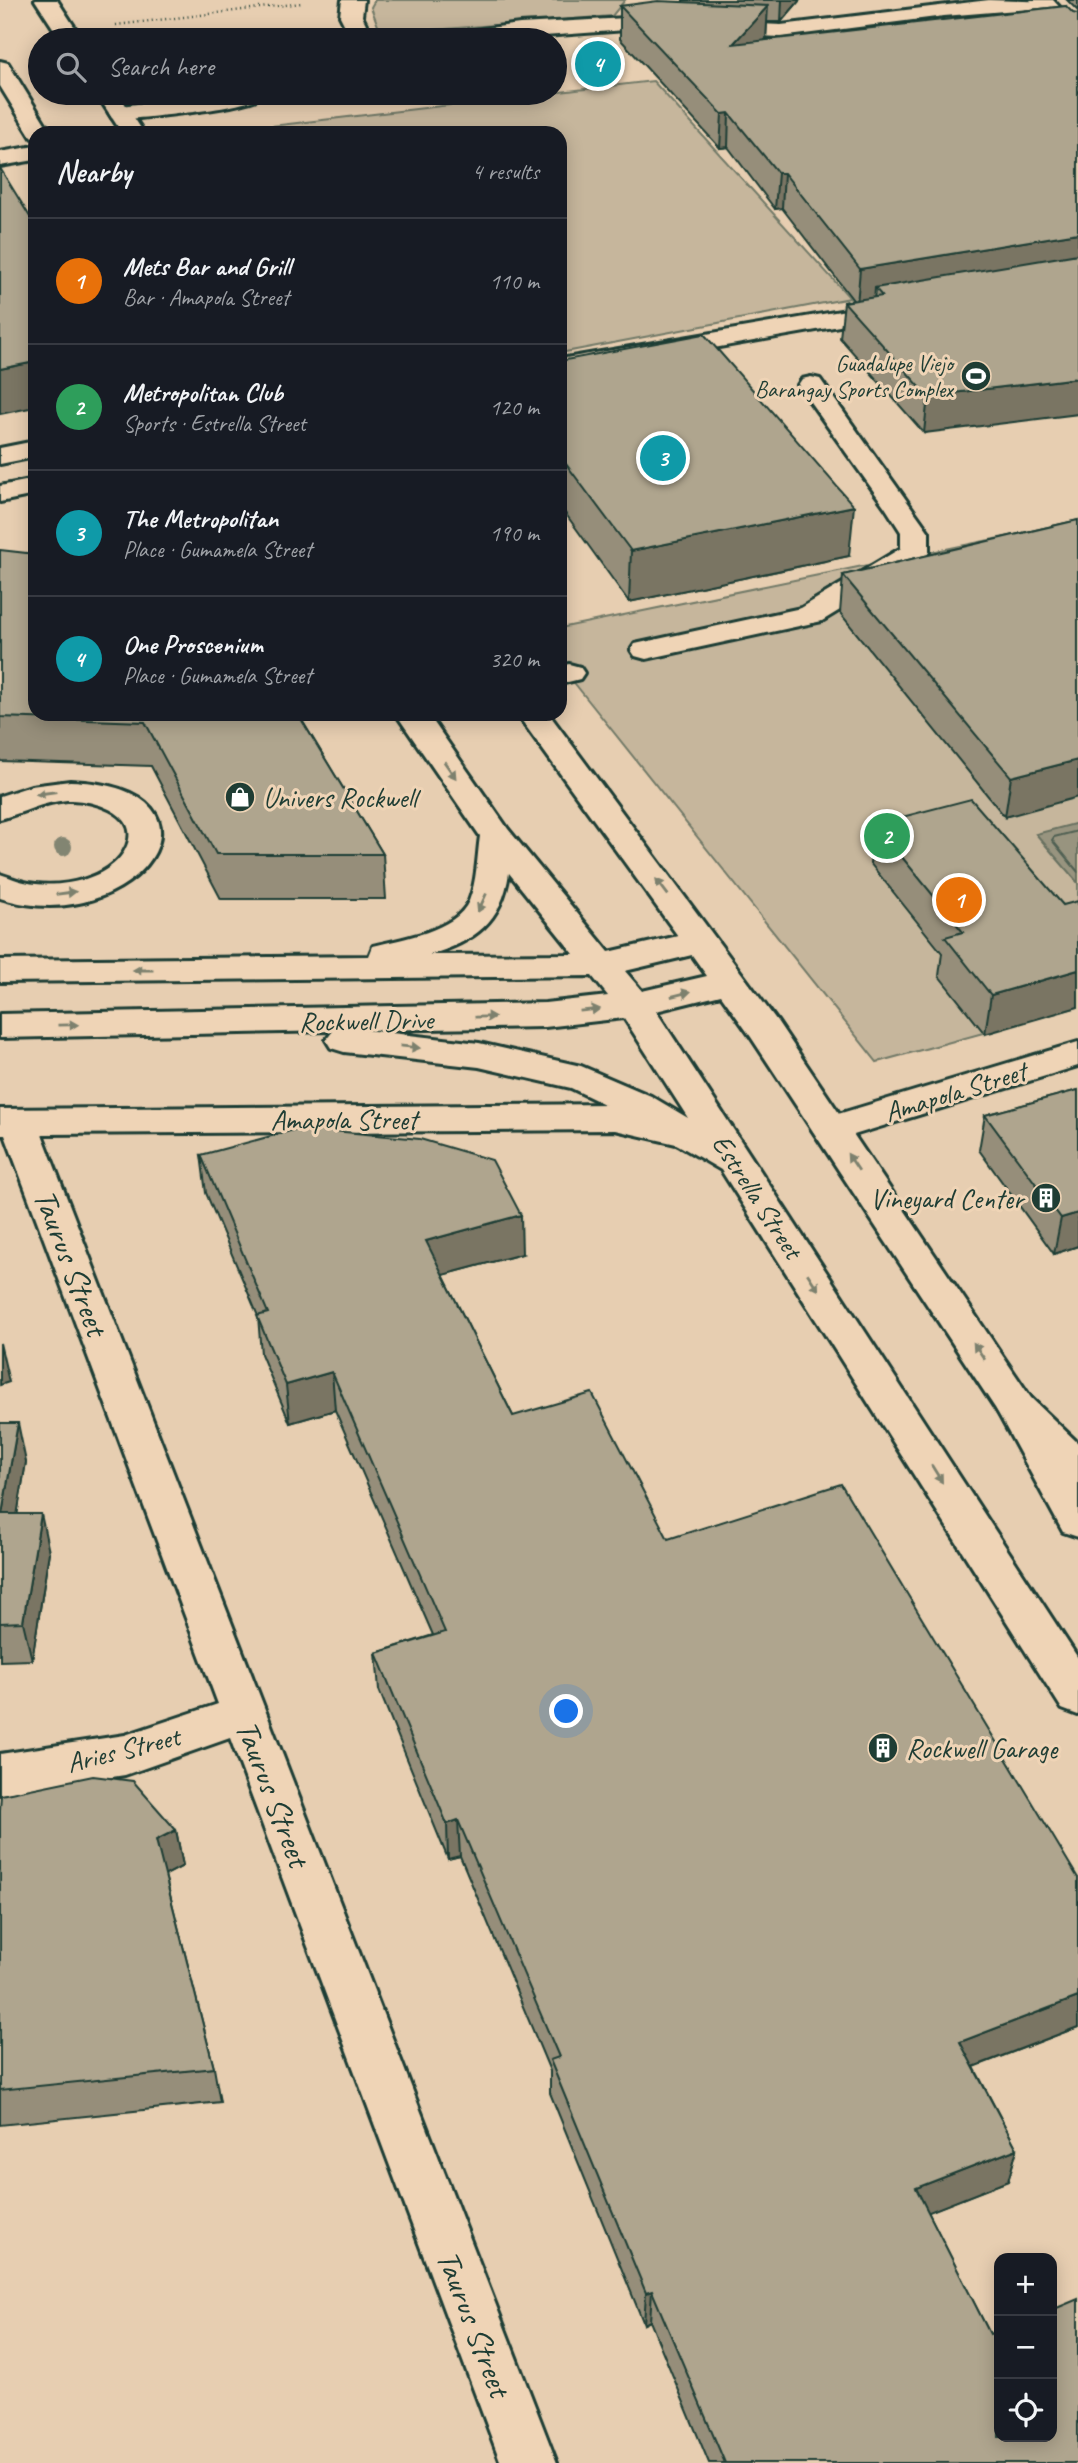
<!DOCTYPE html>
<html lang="en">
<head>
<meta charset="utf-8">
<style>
  body { margin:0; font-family:Caveat,sans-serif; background:#242831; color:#f1f3f6 }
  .controls { position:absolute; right:21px; bottom:21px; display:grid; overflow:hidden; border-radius:14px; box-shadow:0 4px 18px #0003 }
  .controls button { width:63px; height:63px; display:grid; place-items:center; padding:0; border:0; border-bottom:2px solid #363941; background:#171b24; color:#f1f3f6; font:35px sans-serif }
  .you { position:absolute; left:567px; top:1712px; width:24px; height:24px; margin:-18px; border:5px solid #fff; border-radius:50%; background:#1a73e8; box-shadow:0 0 0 10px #1a73e833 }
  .badge { display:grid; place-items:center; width:46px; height:46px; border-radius:50%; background:#92a19f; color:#fff; font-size:23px; font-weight:700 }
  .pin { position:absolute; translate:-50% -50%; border:4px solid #fff; box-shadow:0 2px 7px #0006 }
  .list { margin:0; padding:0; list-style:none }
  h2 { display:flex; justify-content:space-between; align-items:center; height:91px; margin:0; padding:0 28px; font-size:30px }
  h2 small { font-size:23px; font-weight:400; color:#9ea1a6 }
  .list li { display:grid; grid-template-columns:46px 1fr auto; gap:21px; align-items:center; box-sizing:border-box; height:126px; padding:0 28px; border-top:2px solid #363941 }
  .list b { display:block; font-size:26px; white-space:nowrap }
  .list p { margin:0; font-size:23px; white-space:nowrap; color:#9ea1a6 }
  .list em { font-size:23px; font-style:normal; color:#9ea1a6 }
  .icon { flex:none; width:38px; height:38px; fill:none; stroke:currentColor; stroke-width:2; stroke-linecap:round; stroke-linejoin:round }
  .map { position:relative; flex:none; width:1078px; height:2463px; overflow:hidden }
  .search { position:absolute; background:#171b24; box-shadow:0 4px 18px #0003; left:28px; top:28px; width:539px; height:77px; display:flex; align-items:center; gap:18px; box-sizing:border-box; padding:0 24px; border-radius:38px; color:#9ea1a6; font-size:26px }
  .panel { position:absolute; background:#171b24; box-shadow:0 4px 18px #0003; left:28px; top:126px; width:539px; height:595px; border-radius:21px }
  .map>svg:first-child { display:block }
  .green { fill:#c6b69c; stroke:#727a68; stroke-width:2 }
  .water { fill:#98947f; stroke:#687161; stroke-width:2 }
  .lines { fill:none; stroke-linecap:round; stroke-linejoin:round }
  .shore { stroke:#4f6052; stroke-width:2 }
  .lane-casing { stroke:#1f3d34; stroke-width:6 }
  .street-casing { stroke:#1f3d34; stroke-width:6 }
  .secondary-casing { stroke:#1f3d34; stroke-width:6 }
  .highway-casing { stroke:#1f3d34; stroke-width:6 }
  .path { stroke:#1f3d34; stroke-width:2.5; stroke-dasharray:1 3.5; stroke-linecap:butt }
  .lane { fill:#efd4b6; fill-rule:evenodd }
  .street { fill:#efd4b6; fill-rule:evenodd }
  .secondary { fill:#efd4b6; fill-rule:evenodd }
  .highway { fill:#efd4b6; fill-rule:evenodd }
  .tree { fill:#828572 }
  .wall { fill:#968e7a; stroke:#1f3d34; stroke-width:2 }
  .shaded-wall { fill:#7a7463; stroke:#1f3d34; stroke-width:2 }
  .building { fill:#afa58e; stroke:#1f3d34; stroke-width:2 }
  .oneway { fill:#7d816e }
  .labels { text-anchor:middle; stroke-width:6; stroke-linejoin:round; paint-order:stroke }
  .far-poi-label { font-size:23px; fill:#1f3d34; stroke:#efd4b6; text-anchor:end }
  .poi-label { font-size:28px; fill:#1f3d34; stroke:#efd4b6; text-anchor:start }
  .street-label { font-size:28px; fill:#1f3d34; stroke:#efd4b6 }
  .near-street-label { font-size:33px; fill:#1f3d34; stroke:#efd4b6 }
</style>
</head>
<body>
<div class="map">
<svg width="1078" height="2463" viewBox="0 0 1078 2463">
  <rect width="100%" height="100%" fill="#e7ceb1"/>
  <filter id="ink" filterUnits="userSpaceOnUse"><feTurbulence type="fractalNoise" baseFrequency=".0143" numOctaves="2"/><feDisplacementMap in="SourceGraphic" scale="14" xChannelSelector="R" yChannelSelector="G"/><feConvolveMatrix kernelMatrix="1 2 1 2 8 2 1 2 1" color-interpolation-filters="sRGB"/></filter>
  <g filter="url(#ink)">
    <g class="green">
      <polygon points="375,0 625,0 612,16 381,34 371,7"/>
      <polygon points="653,81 850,298 560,353 560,133 211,133"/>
      <polygon points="1078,522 1078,1007 877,1062 560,665 560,628"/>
    </g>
    <polygon class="water" points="1078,823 1078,883 1036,834"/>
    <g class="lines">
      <polyline class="shore" points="1078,831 1054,837 1052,840 1078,872"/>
      <g class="lane-casing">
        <g id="lane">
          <polygon points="342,0 364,0 362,16 374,40 352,40 340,16"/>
          <polygon points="989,0 1054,2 1050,6 1043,8 944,16 781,37 626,30 490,40 431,40 434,35 442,34 520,24 626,18 781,25"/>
          <path d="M 232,93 L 266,93 C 255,109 145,117 120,120 L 112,118 L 109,113 L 112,108 L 120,106 Z"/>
          <polygon points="811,377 820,379 929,532 929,552 925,558 822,621 646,659 635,656 631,650 635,644 801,608 901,548 901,532 885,507 798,385 802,379"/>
          <polygon points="569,664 580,667 584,673 580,679 560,684 560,666"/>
          <path d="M 70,781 C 243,788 138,942 0,898 L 0,874 C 12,878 23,883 36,884 C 65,887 107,879 124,852 C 147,815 94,799 67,800 C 42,802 23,813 0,819 L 0,796 L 31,786 Z"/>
        </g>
      </g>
      <g class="street-casing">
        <g id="street">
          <polygon points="1030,0 1053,0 1078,27 1078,46 1070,45"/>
          <polygon points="35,146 35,160 0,166 0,152"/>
          <polygon points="35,441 35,457 0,464 0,448"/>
          <polygon points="35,479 35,495 0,502 0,486"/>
          <polygon points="1078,1042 1078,1066 831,1142 818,1138 812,1129 818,1120"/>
          <path d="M 615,1104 C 639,1109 691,1112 704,1133 L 698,1142 L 685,1146 L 615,1130 L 42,1134 L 557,2463 L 501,2463 L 230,1738 L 125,1775 L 0,1794 L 0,1754 L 125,1735 L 218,1704 L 5,1135 L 0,1135 L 0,1109 Z"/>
        </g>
      </g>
      <g class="secondary-casing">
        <g id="secondary">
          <polygon points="35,0 57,0 83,40 61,40"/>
          <polygon points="0,61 8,63 51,133 35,133 35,139 32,138 0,86"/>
          <polygon points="96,93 118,93 144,133 122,133"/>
          <polygon points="893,302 902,305 906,310 902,315 560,375 560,359"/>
          <path d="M 396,714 L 428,714 L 508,829 L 609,952 L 678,936 L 517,714 L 549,714 L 777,1021 L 1031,1398 L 1078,1443 L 1078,1485 L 1063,1481 L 1003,1420 L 751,1037 L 721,995 L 656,1011 L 1078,1658 L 1078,1715 L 1062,1709 L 721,1170 L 625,1114 L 571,1088 L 479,1067 L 344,1052 L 331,1048 L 326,1040 L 333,1031 L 0,1038 L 0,1014 L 545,1003 L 608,996 L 592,976 L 0,982 L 0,960 L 369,956 L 373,946 C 401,939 456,931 469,901 C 477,881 477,857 480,836 ZM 509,873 L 574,954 L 429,955 C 474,942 502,922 509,873 ZM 692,955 L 707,976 L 642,991 L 625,971 ZM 624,1018 L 688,1118 L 651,1096 L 581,1066 L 479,1043 L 365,1030 L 545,1027 Z"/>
        </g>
      </g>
      <g class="highway-casing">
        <polygon id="highway" points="1017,1393 1031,1398 1078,1481 1078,1537 1063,1532 996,1409 1003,1398"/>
      </g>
      <polyline class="path" points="116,25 302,3"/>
      <use href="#lane" class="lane"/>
      <use href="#street" class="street"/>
      <use href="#secondary" class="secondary"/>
      <use href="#highway" class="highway"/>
    </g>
    <circle class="tree" cx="63" cy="847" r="9"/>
    <g class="wall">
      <polygon points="683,0 800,0 781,22 767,22 766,39 764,41 1066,6 924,433 840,338 844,302 853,300 782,208 775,209 728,147 720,148 620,39 620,6 683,2"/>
      <polygon points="1067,0 1078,0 1078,11"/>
      <polygon points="560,361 849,556 629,602 560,506"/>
      <polygon points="1078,520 1005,817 840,613 843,575"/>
      <polygon points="0,550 35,714 298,714 383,854 386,899 221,899 151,766 0,761"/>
      <polygon points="875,824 1063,905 985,1034 939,976 942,953 870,863"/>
      <polygon points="1078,1090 1078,1246 1054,1254 979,1150 985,1115"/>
      <polygon points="201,1155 522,1254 443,1275 513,1416 668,1539 1078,1878 1078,2027 974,2067 1017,2149 1008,2181 928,2212 990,2334 1078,2463 709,2463 650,2321 644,2324 550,2093 550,2071 460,1856 448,1859 379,1690 376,1653 433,1635 335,1410 290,1423 261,1354 258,1316 206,1193"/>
      <polygon points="0,1423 26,1462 17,1514 49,1552 32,1660 0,1661"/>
      <polygon points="0,1810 176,1830 183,1866 165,1875 214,2068 220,2102 0,2125"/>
    </g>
    <g class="shaded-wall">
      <polygon points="782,0 800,0 781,22"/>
      <polygon points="768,6 766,39 731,78 733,44"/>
      <polygon points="729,113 728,147 720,148 722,114"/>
      <polygon points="778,173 784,173 782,208 775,209"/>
      <polygon points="1078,233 1078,268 875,288 874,302 857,305 860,269"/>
      <polygon points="35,362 35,407 0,414 0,369"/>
      <polygon points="1078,378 1078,414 924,433 928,396"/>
      <polygon points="854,506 849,556 629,602 631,551"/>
      <polygon points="1078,760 1078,797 1005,817 1011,777"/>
      <polygon points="1078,970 1078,1007 985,1034 991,995"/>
      <polygon points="1078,1213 1078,1246 1054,1254 1061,1218"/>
      <polygon points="521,1215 522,1254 428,1279 426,1241"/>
      <polygon points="0,1343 9,1382 0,1385"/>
      <polygon points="332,1372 335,1410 290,1423 286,1385"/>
      <polygon points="18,1423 26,1462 11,1552 2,1514"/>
      <polygon points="41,1514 49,1552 32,1660 23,1622"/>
      <polygon points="458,1820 460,1856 448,1859 447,1824"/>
      <polygon points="176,1830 183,1866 164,1876 156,1840"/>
      <polygon points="1078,1997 1078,2027 952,2075 960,2042"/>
      <polygon points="1017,2149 1008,2181 909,2220 916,2188"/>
      <polygon points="652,2291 650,2321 644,2324 646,2293"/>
    </g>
    <g class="building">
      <polygon points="658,1 768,6 733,44 1066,6 1073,13 1078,14 1078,233 860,269 784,173 778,173 729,113 722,114 620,6"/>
      <polygon points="0,168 35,225 35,362 0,369"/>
      <polygon points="1078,254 1078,378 928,396 844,302 882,296 875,288"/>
      <polygon points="704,334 854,506 631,551 560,456 560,361"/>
      <polygon points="1078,520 1078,760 1011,777 843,575"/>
      <polygon points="0,550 35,554 35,714 298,714 383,854 216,854 145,722 0,717"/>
      <polygon points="971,799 1063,905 1078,901 1078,970 991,995 945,937 963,932 875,824"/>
      <polygon points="1078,1090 1078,1213 1061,1218 985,1115"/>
      <polygon points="301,1128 420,1139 492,1160 521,1215 426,1241 513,1416 592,1393 668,1539 841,1484 1078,1878 1078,1997 960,2042 1017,2149 916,2188 990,2334 999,2331 999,2437 1052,2437 1052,2310 1078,2299 1078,2463 725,2463 652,2291 646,2293 550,2060 559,2057 458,1820 447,1824 376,1653 445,1632 332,1372 286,1385 257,1316 268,1313 201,1155"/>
      <polygon points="0,1423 18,1423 2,1514 41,1514 23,1622 0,1623"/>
      <polygon points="93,1776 133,1781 176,1830 156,1840 214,2068 0,2090 0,1810 1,1795"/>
    </g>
    <defs><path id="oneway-solid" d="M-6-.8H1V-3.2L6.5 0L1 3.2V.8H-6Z" transform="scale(1.75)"/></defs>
    <g class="oneway">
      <use href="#oneway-solid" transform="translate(450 770) rotate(55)"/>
      <use href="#oneway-solid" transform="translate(46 793) rotate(172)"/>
      <use href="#oneway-solid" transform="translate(662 887) rotate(-127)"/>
      <use href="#oneway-solid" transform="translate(66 893) rotate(-8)"/>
      <use href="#oneway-solid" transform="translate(482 903) rotate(115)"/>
      <use href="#oneway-solid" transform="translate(143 970) rotate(180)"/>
      <use href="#oneway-solid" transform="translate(681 994) rotate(-14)"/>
      <use href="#oneway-solid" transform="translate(590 1010) rotate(-6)"/>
      <use href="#oneway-solid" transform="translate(485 1017) rotate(-1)"/>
      <use href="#oneway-solid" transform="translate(68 1025) rotate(-1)"/>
      <use href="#oneway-solid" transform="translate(410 1047) rotate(6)"/>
      <use href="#oneway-solid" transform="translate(853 1162) rotate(-124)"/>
      <use href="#oneway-solid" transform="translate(813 1282) rotate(57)"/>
      <use href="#oneway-solid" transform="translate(979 1351) rotate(-124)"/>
      <use href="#oneway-solid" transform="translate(937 1474) rotate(58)"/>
    </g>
  </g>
  <defs>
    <g id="stadium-disc" transform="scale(1.575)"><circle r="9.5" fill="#1f3d34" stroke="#efd4b6"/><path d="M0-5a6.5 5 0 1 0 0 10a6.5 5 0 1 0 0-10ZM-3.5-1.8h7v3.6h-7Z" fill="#fff"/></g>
    <g id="shop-disc" transform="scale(1.575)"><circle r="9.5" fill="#1f3d34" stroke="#efd4b6"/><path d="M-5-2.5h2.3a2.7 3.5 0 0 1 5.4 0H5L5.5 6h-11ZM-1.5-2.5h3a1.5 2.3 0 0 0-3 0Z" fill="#fff"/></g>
    <g id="building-disc" transform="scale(1.575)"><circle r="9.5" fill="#1f3d34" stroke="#efd4b6"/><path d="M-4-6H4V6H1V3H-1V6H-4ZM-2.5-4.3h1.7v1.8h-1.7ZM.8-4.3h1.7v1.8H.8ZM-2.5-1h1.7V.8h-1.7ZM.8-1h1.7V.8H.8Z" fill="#fff"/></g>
  </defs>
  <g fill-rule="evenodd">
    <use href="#stadium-disc" x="976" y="376"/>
    <use href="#shop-disc" x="240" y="797"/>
    <use href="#building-disc" x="1046" y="1198"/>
    <use href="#building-disc" x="883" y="1748"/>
  </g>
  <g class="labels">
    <g class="far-poi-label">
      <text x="953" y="371">Guadalupe Viejo<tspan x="953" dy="26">Barangay Sports Complex</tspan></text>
    </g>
    <g class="poi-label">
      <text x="263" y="807">Univers Rockwell</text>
      <text x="1023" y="1208" text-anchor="end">Vineyard Center</text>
      <text x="906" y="1758">Rockwell Garage</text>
    </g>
    <g class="street-label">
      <text transform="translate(366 1020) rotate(-1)" y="10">Rockwell Drive</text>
      <text transform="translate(955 1091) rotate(-17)" y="10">Amapola Street</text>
      <text x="344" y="1129">Amapola Street</text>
      <text transform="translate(758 1196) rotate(57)" y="10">Estrella Street</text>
      <text transform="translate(123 1749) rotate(-14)" y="10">Aries Street</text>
    </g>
    <g class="near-street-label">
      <text transform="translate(72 1262) rotate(69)" y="12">Taurus Street</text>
      <text transform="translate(274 1793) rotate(69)" y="12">Taurus Street</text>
      <text transform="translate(475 2323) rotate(69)" y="12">Taurus Street</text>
    </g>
  </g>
</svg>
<div class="controls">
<button>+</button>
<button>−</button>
<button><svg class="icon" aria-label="locate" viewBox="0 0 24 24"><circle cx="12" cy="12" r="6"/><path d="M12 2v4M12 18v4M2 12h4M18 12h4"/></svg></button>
</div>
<div class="you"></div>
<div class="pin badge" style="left:959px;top:900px;background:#e8710a">1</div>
<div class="pin badge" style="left:887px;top:836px;background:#2e9e5b">2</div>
<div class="pin badge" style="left:663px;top:458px;background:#0f9aa8">3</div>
<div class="pin badge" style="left:598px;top:64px;background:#0f9aa8">4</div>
<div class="search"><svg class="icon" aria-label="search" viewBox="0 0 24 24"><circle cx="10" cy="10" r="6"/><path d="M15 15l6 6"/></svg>Search here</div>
<section class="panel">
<h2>Nearby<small>4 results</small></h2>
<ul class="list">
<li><span class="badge" style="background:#e8710a">1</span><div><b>Mets Bar and Grill</b><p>Bar · Amapola Street</p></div><em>110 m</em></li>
<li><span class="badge" style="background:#2e9e5b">2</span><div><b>Metropolitan Club</b><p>Sports · Estrella Street</p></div><em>120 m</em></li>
<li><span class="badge" style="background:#0f9aa8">3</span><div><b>The Metropolitan</b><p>Place · Gumamela Street</p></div><em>190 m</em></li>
<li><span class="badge" style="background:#0f9aa8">4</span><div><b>One Proscenium</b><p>Place · Gumamela Street</p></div><em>320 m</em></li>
</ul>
</section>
</div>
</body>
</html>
